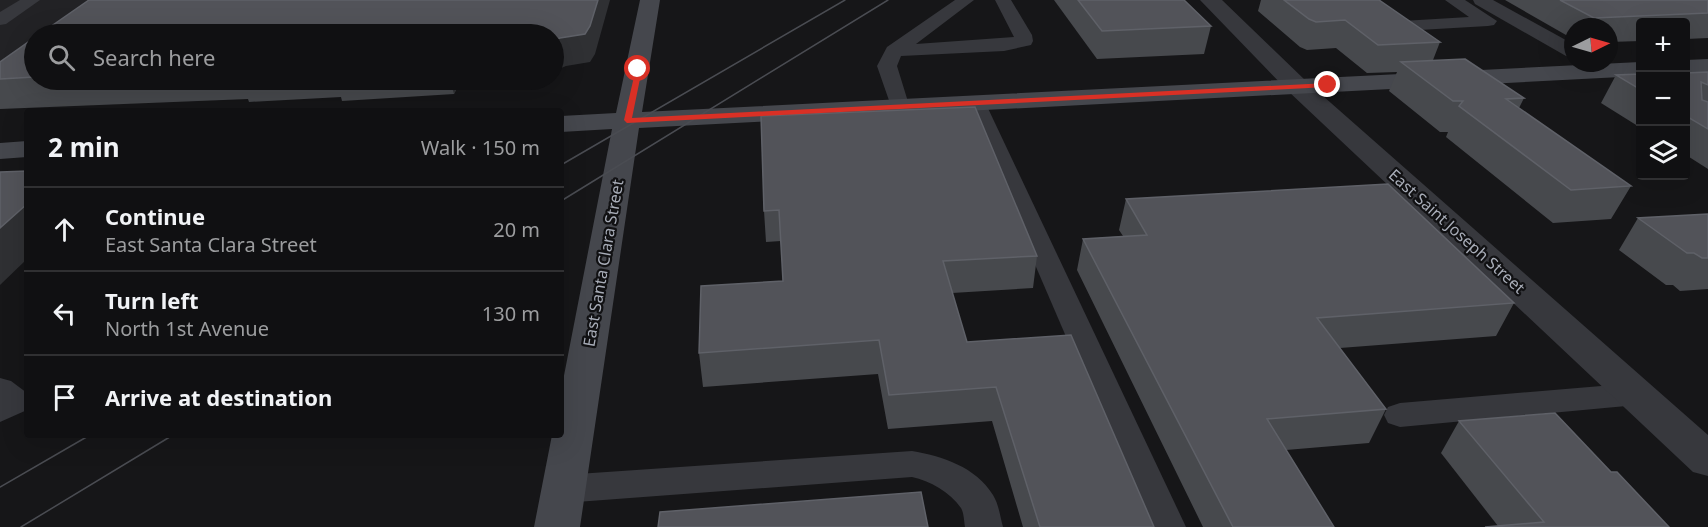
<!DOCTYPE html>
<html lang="en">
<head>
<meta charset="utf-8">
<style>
  body { margin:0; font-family:"Noto Sans",sans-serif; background:#1e1e20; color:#f1f3f6 }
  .controls { position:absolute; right:18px; top:18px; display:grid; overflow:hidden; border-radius:6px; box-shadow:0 6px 24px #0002 }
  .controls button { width:54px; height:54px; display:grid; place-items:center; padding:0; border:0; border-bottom:2px solid #303032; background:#101012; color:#f1f3f6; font:30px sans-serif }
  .compass { position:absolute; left:1564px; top:18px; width:54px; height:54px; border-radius:50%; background:#101012; box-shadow:0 6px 24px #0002; rotate:85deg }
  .stop { position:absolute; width:18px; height:18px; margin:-14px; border:4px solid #d93025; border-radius:50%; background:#fff }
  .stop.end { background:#d93025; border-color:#fff; box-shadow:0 2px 6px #0008 }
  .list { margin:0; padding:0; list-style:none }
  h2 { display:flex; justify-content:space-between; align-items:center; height:78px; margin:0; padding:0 24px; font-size:26px }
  h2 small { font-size:20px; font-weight:400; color:#9c9d9f }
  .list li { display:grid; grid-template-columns:39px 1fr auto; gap:18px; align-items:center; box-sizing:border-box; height:84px; padding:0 24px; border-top:2px solid #303032 }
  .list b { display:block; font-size:22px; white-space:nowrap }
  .list p { margin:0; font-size:20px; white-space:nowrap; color:#9c9d9f }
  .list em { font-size:20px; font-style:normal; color:#9c9d9f }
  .icon { flex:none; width:33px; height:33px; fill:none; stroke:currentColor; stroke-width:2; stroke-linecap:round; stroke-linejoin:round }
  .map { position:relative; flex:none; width:1708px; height:527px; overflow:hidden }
  .search { position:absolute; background:#101012; box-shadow:0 6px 24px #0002; left:24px; top:24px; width:540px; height:66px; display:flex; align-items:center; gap:15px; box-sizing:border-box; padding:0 21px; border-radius:33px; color:#9c9d9f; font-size:22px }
  .panel { position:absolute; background:#101012; box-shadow:0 6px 24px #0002; left:24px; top:108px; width:540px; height:330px; border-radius:6px }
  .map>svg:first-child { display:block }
  .built { fill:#222225 }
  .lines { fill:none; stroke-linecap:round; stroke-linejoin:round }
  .lane { fill:#37383d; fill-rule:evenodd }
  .street { fill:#37383d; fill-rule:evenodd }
  .secondary { fill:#45474d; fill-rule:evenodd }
  .tram { stroke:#4a4c52; stroke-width:1.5 }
  .wall { fill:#47494d }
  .shaded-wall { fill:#2f3033 }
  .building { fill:#525359; stroke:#5f6168; stroke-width:1.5 }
  .route { fill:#d93025 }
  .labels { text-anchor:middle; stroke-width:4.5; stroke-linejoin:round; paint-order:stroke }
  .street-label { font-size:16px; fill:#a8adb8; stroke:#111113 }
</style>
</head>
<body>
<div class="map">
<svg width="1708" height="527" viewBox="0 0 1708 527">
  <rect width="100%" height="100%" fill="#161618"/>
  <polygon class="built" points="0,0 124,0 74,34 34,34 34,62 0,87"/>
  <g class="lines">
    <g class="lane">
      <polygon points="20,0 40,0 6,24 0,25 0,12"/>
      <polygon points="955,0 974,0 916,44 1014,37 995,0 1011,0 1032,35 1033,41 1031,45 1004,51 901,56 897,66 909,105 906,109 899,111 892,109 877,66 887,47"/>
      <polygon points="1445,0 1465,0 1497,21 1494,25 1488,26 1402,31 1396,30 1393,26 1396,22 1402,21 1469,17"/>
      <polygon points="1473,0 1493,0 1573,44 1573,58 1566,56 1475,4"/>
      <polygon points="975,96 982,98 985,102 1186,527 1148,527 965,102 968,98"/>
      <polygon points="0,378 11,381 27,393 27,410 0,422"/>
      <polygon points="1637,383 1648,386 1653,394 1648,402 1637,405 1400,427 1388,423 1384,415 1388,407 1400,403"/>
      <path d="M 912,451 C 942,456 976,467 993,495 C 999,505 1000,516 1003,527 L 965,527 C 964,521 964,513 961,508 C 950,492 930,481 912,477 L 563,503 L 550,499 L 545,489 L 550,479 L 563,475 Z"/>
    </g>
    <polygon class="street" points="1200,0 1222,0 1306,81 1708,435 1708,476 1693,472 1288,91"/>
    <g class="secondary">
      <polygon points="640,0 660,0 642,112 1640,62 1640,76 639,128 580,527 534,527 552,435 561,435 561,391 612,129 561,132 561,116 616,113"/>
      <polygon points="1708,59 1708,73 1686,74 1686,60"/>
      <polygon points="27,141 27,157 0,159 0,143"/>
    </g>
    <g class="tram">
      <polyline points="561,165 845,0"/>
      <polyline points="561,201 888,0"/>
      <polyline points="0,487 90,435"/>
      <polyline points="21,527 173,435"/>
    </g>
  </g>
  <g class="wall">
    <polygon points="1054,0 1184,0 1211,26 1204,54 1097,59"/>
    <polygon points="1261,0 1379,0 1440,42 1433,60 1524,98 1519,108 1631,186 1611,219 1553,223 1446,137 1448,132 1440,132 1389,91 1397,72 1367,73 1336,48 1307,50 1300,47 1258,11"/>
    <polygon points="1505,0 1708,0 1708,38 1686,39 1686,22 1641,22 1641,41 1609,42 1609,27 1573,27 1573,39"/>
    <polygon points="34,38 34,80 541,80 540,84 465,89 456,90 454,94 342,101 341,97 249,102 248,99 0,109 0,62"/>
    <polygon points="1708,72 1708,169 1686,155 1686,73"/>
    <polygon points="1641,74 1641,128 1601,103 1616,75"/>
    <polygon points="761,116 1037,256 1033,288 952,293 967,342 1154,527 1023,527 992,421 888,429 878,374 703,387 699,353 783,281 781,241 766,242 764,211"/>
    <polygon points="1126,199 1514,303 1496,336 1340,348 1386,409 1369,443 1286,450 1334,527 1203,527 1077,270 1083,239 1123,236 1119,230"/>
    <polygon points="1708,214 1708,289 1680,291 1673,285 1666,285 1619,250 1638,218"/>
    <polygon points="1459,421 1611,472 1669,527 1498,526 1441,453"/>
  </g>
  <g class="shaded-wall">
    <polygon points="598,0 610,0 595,54 590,62 566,66 554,71 554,40"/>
    <polygon points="450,80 462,80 465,89 456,90 454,94"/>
    <polygon points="27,204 27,259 0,285 0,228"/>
  </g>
  <g class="building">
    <polygon points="89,0 598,0 590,26 585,34 560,38 554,40 554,34 40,34"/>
    <polygon points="1078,0 1184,0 1211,26 1102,31"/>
    <polygon points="1284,0 1379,0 1440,42 1378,45 1345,20 1316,22 1309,19"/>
    <polygon points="1560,0 1708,0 1708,13 1594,18"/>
    <polygon points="34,38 34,77 0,79 0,62"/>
    <polygon points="1465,59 1524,98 1506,99 1631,186 1571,190 1459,106 1463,101 1453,101 1401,62"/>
    <polygon points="1708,72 1708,85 1701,82 1702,100 1708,102 1708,129 1686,116 1686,73"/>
    <polygon points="1641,74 1641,90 1616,75"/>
    <polygon points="975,107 1037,256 943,261 967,342 1071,335 1154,527 1040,527 996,387 889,395 879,340 699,353 701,286 783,281 779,210 764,211 761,116"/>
    <polygon points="27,171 27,204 0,228 0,172"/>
    <polygon points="1388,184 1514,303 1317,318 1386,409 1267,419 1334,527 1233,527 1083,239 1147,235 1126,199"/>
    <polygon points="1708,214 1708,258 1702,258 1694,253 1687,253 1638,218"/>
    <polygon points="1555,413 1611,472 1617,472 1669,527 1485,527 1544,522 1459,421"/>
    <polygon points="921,492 928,527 658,527 660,512"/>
  </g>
  <polygon class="route" points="636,68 642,69 632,118 1328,83 1332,85 1328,87 627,123 624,120"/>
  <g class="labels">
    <g class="street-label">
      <text transform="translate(1457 231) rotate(42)" y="6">East Saint Joseph Street</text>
      <text transform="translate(603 263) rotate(-80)" y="6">East Santa Clara Street</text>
    </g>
  </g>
</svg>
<div class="controls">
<button>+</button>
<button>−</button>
<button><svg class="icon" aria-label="layers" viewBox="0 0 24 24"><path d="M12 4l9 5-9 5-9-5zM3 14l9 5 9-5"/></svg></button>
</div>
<svg class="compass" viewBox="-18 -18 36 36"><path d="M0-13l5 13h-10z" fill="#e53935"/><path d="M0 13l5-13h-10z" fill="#9c9d9f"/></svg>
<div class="stop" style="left:638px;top:69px"></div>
<div class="stop end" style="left:1328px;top:85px"></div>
<div class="search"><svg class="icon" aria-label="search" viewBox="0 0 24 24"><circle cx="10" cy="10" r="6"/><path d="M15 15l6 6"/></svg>Search here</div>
<section class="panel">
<h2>2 min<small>Walk · 150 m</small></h2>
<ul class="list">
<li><svg class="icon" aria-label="ahead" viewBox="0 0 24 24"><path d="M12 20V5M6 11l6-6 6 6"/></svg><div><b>Continue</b><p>East Santa Clara Street</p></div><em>20 m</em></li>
<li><svg class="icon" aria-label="left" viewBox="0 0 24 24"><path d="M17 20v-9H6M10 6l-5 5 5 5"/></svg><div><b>Turn left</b><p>North 1st Avenue</p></div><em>130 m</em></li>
<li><svg class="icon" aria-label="arrive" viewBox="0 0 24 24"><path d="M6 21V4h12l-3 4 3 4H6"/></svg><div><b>Arrive at destination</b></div></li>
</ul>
</section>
</div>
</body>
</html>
